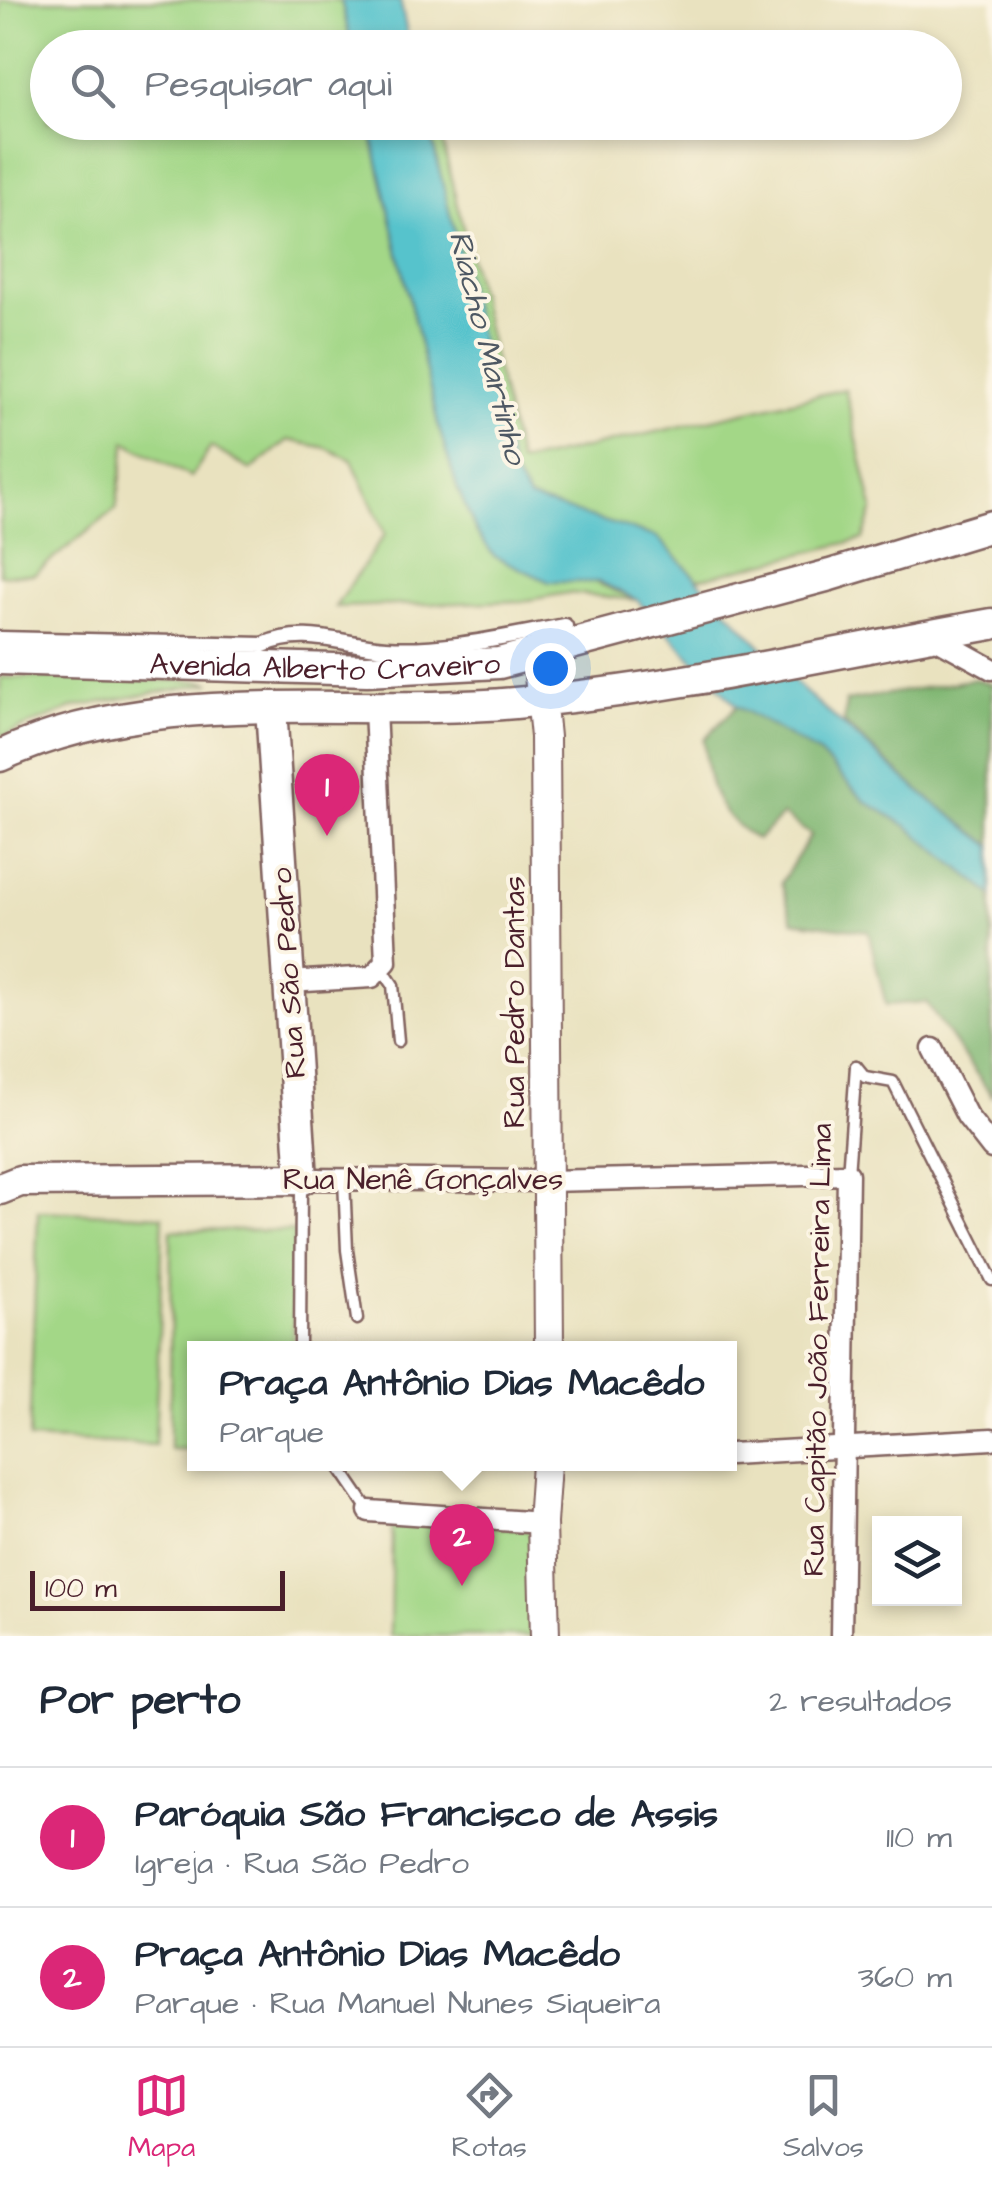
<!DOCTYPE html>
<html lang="pt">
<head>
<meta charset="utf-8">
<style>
  body { margin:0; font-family:"Architects Daughter",sans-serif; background:#f2f2f3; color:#1f2937 }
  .controls { position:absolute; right:30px; bottom:30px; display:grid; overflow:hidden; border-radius:0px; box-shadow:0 5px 15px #0003 }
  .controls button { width:90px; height:90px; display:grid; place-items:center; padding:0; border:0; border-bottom:2px solid #e0e1e3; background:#fff; color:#1f2937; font:50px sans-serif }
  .scale { position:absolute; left:30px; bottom:25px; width:255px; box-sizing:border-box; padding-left:10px; border:5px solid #4a1f2b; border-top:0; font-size:28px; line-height:35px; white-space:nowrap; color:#4a1f2b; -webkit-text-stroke:8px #fcf5e5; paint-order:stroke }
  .you { position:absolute; left:550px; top:668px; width:35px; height:35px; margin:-25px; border:8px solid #fff; border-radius:50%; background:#1a73e8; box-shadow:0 0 0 15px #1a73e833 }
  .badge { display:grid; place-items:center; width:65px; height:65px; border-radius:50%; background:#db2777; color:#fff; font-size:32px; font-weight:700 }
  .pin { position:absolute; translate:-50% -82px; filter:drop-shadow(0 2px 5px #0008) }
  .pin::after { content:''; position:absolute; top:52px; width:35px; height:30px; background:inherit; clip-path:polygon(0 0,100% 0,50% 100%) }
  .popup { position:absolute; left:187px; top:1341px; width:550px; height:130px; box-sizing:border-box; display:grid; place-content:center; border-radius:0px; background:#fff; filter:drop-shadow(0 2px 8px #0005); font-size:32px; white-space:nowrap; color:#747a83 }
  .popup b { font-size:38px; color:#1f2937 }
  .popup::after { content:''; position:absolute; left:50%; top:100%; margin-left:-20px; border:20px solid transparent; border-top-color:#fff }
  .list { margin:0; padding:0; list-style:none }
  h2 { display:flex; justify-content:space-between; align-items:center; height:130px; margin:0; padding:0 40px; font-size:42px }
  h2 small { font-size:32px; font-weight:400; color:#747a83 }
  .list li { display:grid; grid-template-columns:65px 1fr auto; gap:30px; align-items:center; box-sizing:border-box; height:140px; padding:0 40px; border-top:2px solid #e0e1e3 }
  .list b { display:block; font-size:38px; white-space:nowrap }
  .list p { margin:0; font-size:32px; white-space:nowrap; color:#747a83 }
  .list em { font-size:32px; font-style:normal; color:#747a83 }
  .icon { flex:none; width:55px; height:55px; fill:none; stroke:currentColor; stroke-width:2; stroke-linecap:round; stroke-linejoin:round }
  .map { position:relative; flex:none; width:992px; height:1636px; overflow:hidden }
  .search { position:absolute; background:#fff; box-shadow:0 5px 15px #0003; left:30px; right:30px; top:30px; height:110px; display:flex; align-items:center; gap:25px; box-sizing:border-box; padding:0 35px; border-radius:55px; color:#747a83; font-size:38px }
  .sheet { height:410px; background:#fff }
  nav { display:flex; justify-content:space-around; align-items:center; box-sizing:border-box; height:140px; border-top:2px solid #e0e1e3; background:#fff; font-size:28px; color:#747a83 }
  nav a { display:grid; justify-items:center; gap:5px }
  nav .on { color:#db2777 }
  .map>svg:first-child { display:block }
  .green { fill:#a3d787; stroke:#767b59; stroke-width:2.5 }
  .forest { fill:#82b874; stroke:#666c50; stroke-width:2.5 }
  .water { fill:#56c3cc; stroke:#50717c; stroke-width:2.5 }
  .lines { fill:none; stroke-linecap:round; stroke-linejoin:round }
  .service-casing { stroke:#82635f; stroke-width:15 }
  .pedestrian-casing { stroke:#82635f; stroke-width:19 }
  .minor-casing { stroke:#82635f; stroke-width:25 }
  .secondary-casing { stroke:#82635f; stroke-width:32 }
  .primary-casing { stroke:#82635f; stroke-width:35 }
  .service { stroke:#fff; stroke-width:10 }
  .pedestrian { stroke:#fff; stroke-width:14 }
  .minor { stroke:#fff; stroke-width:20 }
  .secondary { stroke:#fff; stroke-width:28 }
  .primary { stroke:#fff; stroke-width:30 }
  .labels { text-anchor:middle; stroke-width:8; stroke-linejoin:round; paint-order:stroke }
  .street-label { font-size:30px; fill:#4a1f2b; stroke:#fcf5e5 }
  .water-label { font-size:32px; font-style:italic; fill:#4e5863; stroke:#fcf5e5 }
</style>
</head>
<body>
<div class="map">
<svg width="992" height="1636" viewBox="0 0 992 1636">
  <rect width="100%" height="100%" fill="#fcf5e5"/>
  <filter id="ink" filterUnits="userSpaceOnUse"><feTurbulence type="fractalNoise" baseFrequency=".01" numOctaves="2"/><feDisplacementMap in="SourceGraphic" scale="20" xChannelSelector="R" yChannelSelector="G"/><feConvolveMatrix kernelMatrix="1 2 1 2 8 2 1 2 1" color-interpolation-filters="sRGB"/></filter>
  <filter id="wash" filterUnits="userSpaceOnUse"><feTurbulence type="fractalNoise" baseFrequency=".0048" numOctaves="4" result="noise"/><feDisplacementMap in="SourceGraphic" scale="40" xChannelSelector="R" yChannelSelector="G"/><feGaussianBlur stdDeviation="2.25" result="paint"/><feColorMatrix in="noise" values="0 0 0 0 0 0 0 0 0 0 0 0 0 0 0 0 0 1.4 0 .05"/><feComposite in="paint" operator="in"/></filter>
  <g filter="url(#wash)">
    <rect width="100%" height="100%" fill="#e9e2bf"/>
    <g class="green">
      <polygon points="0,0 341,0 352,47 48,48 48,122 369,123 439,428 476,531 637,600 568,593 523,601 335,607 385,534 352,460 326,448 288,440 251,470 211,447 191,477 126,442 116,509 34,574 0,575"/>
      <polygon points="428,123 438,123 519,463 845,389 873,509 863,539 698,579 657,537 529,499 512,471"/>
      <polygon points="0,677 202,681 211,683 75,707 0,737"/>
      <polygon points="38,1211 163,1216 155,1445 29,1439"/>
      <polygon points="171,1230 294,1231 293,1348 195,1348 194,1449 170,1449"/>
      <polygon points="392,1523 525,1528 534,1537 534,1636 390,1636"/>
    </g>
    <g class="forest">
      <polygon points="976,679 992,684 992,846 920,792 844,723 846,701"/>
      <path d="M 737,706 L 820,754 L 865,801 L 907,826 L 992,895 L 992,1096 L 926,1002 L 886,1005 L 868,931 L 793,921 L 781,883 L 811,835 L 783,815 L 757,840 C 714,812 708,789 704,739 Z"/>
    </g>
    <g class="water">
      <polygon points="341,0 400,0 410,47 352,47"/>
      <polygon points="369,123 428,123 512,471 529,499 657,537 803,690 920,792 992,846 992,895 907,826 865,801 820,754 737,706 637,600 600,582 549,582 494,556 476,531 457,487 439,428"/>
    </g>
  </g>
  <g filter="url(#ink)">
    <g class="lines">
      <g class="service-casing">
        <g id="service">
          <polyline points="383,970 393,985 398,1041"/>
          <polyline points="856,1066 865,1077 893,1082 992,1280"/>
          <polyline points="848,1174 856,1066"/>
          <polyline points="344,1179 347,1250 357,1319"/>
          <polyline points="300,1348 301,1185"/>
          <polyline points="337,1464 369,1511"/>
        </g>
      </g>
      <g class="pedestrian-casing">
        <path id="pedestrian" d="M 0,639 L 263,645 C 305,626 343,645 386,648 C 445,652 508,636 565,626"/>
      </g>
      <g class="minor-casing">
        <g id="minor">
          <polyline points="930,635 992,669"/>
          <polyline points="289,982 372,977 386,962 375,708"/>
          <polyline points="933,1049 967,1116 992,1148"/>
          <polyline points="302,1179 546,1181 848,1174 841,1636"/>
          <polyline points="730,1454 992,1439"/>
          <polyline points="369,1511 542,1523"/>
        </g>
      </g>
      <g class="secondary-casing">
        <g id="secondary">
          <polyline points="537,655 545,737 549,1348"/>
          <polyline points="545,1636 542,1523 546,1464"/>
        </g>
      </g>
      <g class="primary-casing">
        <g id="primary">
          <path id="s1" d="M 0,659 L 367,670 L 499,663 L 830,575 L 992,526"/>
          <path d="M 0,756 C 158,682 346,718 515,703 C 676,689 833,652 992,624"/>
          <polyline points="0,1189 20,1181 302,1179 271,708"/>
        </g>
      </g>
      <use href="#service" class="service"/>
      <use href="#pedestrian" class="pedestrian"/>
      <use href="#minor" class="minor"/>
      <use href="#secondary" class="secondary"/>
      <use href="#primary" class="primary"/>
    </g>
  </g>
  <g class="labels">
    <g class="street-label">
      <text dy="10" stroke="none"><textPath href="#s1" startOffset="325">Avenida Alberto Craveiro</textPath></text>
      <text transform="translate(288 973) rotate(-94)" y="10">Rua São Pedro</text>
      <text transform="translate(514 1002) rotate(-90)" y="10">Rua Pedro Dantas</text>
      <text x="423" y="1189">Rua Nenê Gonçalves</text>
      <text transform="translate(817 1350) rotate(-89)" y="10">Rua Capitão João Ferreira Lima</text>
    </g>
    <g class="water-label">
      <text transform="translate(489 347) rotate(76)" y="11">Riacho Martinho</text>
    </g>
  </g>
</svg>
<div class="controls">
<button><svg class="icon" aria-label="layers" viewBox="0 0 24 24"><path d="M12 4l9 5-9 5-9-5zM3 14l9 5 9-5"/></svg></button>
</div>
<div class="scale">100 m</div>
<div class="you"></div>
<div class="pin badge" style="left:327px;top:836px">1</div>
<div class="pin badge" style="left:462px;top:1586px">2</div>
<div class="popup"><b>Praça Antônio Dias Macêdo</b>Parque</div>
<div class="search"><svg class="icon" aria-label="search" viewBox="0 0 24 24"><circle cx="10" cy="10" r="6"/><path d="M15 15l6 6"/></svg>Pesquisar aqui</div>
</div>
<section class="sheet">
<h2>Por perto<small>2 resultados</small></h2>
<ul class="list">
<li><span class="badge">1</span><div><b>Paróquia São Francisco de Assis</b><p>Igreja · Rua São Pedro</p></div><em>110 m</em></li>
<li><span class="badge">2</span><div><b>Praça Antônio Dias Macêdo</b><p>Parque · Rua Manuel Nunes Siqueira</p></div><em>360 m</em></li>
</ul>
</section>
<nav>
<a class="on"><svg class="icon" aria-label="map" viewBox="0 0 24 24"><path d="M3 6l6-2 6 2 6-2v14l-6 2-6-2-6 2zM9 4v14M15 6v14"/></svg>Mapa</a>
<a><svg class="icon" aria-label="directions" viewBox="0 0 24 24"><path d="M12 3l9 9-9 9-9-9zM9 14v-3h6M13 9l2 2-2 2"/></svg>Rotas</a>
<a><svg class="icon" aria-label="saved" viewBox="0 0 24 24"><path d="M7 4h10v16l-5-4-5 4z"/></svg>Salvos</a>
</nav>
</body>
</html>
